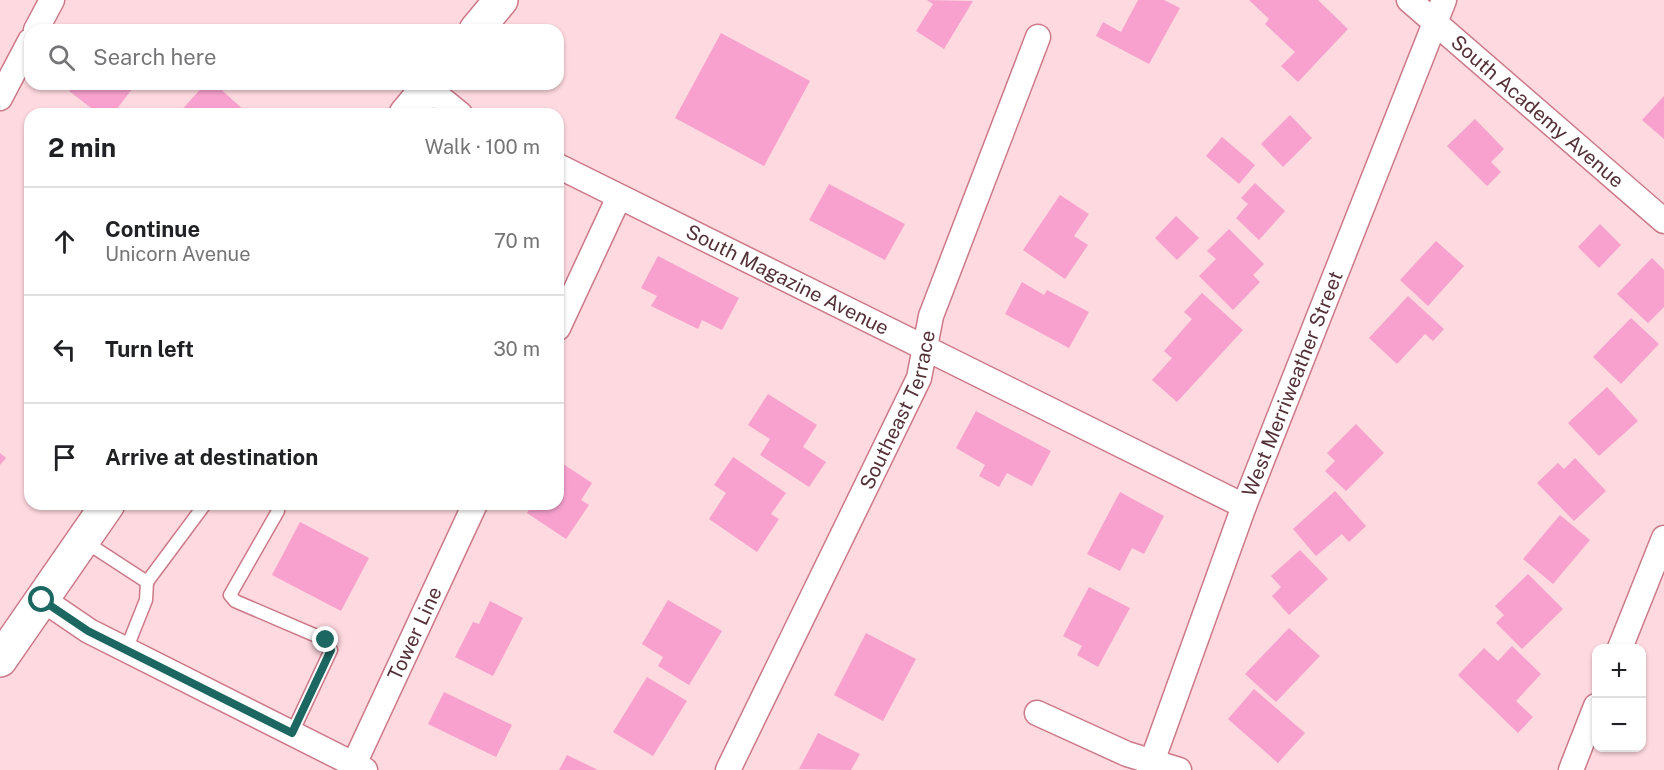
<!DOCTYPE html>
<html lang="en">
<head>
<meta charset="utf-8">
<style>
  body { margin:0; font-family:"Public Sans",sans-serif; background:#f2f2f2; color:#202124 }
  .controls { position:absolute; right:18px; bottom:18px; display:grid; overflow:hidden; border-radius:12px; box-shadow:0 2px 4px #0004 }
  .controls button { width:54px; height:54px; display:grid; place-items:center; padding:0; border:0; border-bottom:2px solid #e0e0e0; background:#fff; color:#202124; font:30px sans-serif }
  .stop { position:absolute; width:18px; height:18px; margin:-14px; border:4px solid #1c6762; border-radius:50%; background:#fff }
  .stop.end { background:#1c6762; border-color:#fff; box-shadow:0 2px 6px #0008 }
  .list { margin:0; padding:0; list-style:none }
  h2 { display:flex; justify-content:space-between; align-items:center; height:78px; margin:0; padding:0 24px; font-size:26px }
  h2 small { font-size:20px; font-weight:400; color:#757577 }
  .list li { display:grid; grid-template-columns:39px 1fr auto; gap:18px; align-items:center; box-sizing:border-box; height:108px; padding:0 24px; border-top:2px solid #e0e0e0 }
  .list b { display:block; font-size:22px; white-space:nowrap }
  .list p { margin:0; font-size:20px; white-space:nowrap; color:#757577 }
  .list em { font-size:20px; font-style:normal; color:#757577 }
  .icon { flex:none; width:33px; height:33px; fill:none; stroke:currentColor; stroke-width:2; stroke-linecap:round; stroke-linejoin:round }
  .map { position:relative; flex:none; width:1664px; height:770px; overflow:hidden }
  .search { position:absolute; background:#fff; box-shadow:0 2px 4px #0004; left:24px; top:24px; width:540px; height:66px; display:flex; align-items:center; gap:15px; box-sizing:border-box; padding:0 21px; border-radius:18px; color:#757577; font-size:22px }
  .panel { position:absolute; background:#fff; box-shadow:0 2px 4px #0004; left:24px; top:108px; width:540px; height:402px; border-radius:18px }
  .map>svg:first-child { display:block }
  .building { fill:#f8a1ce }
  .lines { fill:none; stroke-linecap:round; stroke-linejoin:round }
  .service-casing { stroke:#cc7989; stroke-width:15 }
  .minor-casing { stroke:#cc7989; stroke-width:27 }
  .secondary-casing { stroke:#cc7989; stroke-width:36 }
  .service { stroke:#fff; stroke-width:12 }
  .minor { stroke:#fff; stroke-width:24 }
  .secondary { stroke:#fff; stroke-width:33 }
  .route { stroke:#1c6762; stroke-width:8 }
  .labels { text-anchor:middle; stroke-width:5; stroke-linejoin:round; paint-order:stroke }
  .street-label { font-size:20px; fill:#543137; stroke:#fff }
</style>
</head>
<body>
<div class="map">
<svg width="1664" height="770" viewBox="0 0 1664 770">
  <rect width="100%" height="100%" fill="#fed9df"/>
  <g class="building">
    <polygon points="927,0 973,1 944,49 916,31 933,4"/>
    <polygon points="1138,0 1164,0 1180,8 1149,64 1096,36 1103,22 1121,32"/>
    <polygon points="1249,0 1318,0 1348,29 1298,82 1281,66 1295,52 1265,24 1269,19"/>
    <polygon points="721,33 810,81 764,166 675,118"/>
    <polygon points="74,84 136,84 113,114 99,114 69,91"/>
    <polygon points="205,84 215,84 246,112 178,114"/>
    <polygon points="1664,96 1664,139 1642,120"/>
    <polygon points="1290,115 1312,138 1283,167 1261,144"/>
    <polygon points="1475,119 1504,149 1491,162 1501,172 1487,186 1447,146"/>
    <polygon points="1222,137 1255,165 1239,184 1206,156"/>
    <polygon points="1255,183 1285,211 1259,240 1236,218 1248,204 1241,198"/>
    <polygon points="829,184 905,224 885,260 809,220"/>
    <polygon points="1060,195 1089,214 1074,236 1088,245 1065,279 1023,250"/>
    <polygon points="1176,216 1199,238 1177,260 1155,238"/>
    <polygon points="1600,224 1621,245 1599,268 1578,247"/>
    <polygon points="1229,229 1264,264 1253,275 1260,282 1233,310 1199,276 1216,259 1207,251"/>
    <polygon points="1436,241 1464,266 1428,306 1400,280"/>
    <polygon points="658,256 739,298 722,330 702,320 698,329 651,306 657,296 641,288"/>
    <polygon points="1652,258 1664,270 1664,307 1648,323 1617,294"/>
    <polygon points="1022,282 1044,295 1047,290 1089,312 1069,348 1005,314"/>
    <polygon points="1202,293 1243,330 1177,402 1152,380 1172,358 1164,351 1192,319 1184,312"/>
    <polygon points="1408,296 1444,329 1433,341 1425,334 1397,364 1369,338"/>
    <polygon points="1631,318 1659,344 1621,384 1593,357"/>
    <polygon points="1607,387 1638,421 1599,456 1568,423"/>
    <polygon points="768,394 817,425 803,447 826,462 809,487 760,455 770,439 748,425"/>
    <polygon points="976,411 1051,451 1032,486 1007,473 999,487 979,476 985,465 956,448"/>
    <polygon points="1356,424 1384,453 1346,491 1325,471 1335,461 1327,453"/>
    <polygon points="0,453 6,458 0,465"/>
    <polygon points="733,457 786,493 771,514 779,519 757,552 709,519 726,493 714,485"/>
    <polygon points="1575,458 1606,491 1574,521 1537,483 1558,463 1564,469"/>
    <polygon points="560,462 592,483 581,500 589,505 566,539 527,513 532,504 558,504"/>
    <polygon points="1335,491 1366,526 1349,542 1342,534 1316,556 1293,529"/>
    <polygon points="1120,492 1164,516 1144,554 1132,548 1120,571 1087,554"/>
    <polygon points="1560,515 1590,540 1553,584 1523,559"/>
    <polygon points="300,522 369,558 341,611 272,575"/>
    <polygon points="1300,550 1328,579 1289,615 1272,596 1281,587 1271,576"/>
    <polygon points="1528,574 1563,609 1522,649 1496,623 1504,615 1495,606"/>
    <polygon points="1089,587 1130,608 1098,667 1077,655 1082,646 1063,636"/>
    <polygon points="668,600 722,631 689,685 658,666 663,657 642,644"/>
    <polygon points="490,601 523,618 493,676 455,657 473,622 479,624"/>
    <polygon points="1289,628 1320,656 1276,702 1245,674"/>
    <polygon points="866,633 916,659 883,721 834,695"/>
    <polygon points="1512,646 1541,674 1516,701 1533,717 1518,733 1458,675 1484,648 1498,661"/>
    <polygon points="647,677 687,701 653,756 613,732"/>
    <polygon points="1254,689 1305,733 1278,763 1228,719"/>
    <polygon points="444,692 512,725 496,757 428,724"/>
    <polygon points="818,733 860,754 851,770 799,769"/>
    <polygon points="567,755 598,770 559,770"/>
  </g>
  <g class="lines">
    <g class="service-casing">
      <g id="service">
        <polyline points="278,504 278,511 230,595 235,601 326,640 331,650 292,733"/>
        <polyline points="84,541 147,582 205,504"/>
        <polyline points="126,650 146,600 147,582"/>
      </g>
    </g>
    <g class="minor-casing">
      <g id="minor">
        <path id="s1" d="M 1409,0 L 1664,221"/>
        <polyline points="36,30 52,0"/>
        <polyline points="428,88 460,114"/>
        <polyline points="0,98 30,41"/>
        <path id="s2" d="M 558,166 L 1244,506"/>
        <polyline points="558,328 619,197"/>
        <polyline points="42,599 89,631 365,770"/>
        <polyline points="1620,648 1664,538"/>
        <polyline points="1037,713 1127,754 1179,770"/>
        <path id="s3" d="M 354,764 L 475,504"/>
        <path id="s4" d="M 728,770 L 919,378 L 931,316 L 1038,37"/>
        <path id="s5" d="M 1149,770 L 1244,506 L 1444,0"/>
        <polyline points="1571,770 1596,706"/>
      </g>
    </g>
    <g class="secondary-casing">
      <g id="secondary">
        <polyline points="476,30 501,0"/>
        <polyline points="406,114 431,84"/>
        <polyline points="0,660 108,504"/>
      </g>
    </g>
    <use href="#service" class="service"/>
    <use href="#minor" class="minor"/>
    <use href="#secondary" class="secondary"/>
  </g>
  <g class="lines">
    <polyline class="route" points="42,600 88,631 292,733 331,650 326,640"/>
  </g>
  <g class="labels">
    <g class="street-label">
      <text dy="7" stroke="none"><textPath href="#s1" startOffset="170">South Academy Avenue</textPath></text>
      <text dy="7" stroke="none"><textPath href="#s2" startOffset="256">South Magazine Avenue</textPath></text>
      <text dy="7" stroke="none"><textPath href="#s5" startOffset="412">West Merriweather Street</textPath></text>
      <text dy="7" stroke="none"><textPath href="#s4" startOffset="399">Southeast Terrace</textPath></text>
      <text dy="7" stroke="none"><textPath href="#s3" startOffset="144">Tower Line</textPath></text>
    </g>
  </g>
</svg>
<div class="controls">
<button>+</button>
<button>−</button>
</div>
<div class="stop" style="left:42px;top:600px"></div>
<div class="stop end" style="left:326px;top:640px"></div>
<div class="search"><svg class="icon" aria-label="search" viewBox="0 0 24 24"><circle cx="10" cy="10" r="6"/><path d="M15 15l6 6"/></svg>Search here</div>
<section class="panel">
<h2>2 min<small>Walk · 100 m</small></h2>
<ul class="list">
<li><svg class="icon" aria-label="ahead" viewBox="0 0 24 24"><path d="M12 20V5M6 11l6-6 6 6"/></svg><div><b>Continue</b><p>Unicorn Avenue</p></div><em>70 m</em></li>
<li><svg class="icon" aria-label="left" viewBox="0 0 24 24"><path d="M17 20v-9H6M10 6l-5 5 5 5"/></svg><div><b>Turn left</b></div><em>30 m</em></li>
<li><svg class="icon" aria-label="arrive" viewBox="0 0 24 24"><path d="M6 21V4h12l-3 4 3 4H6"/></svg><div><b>Arrive at destination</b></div></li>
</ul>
</section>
</div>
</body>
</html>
